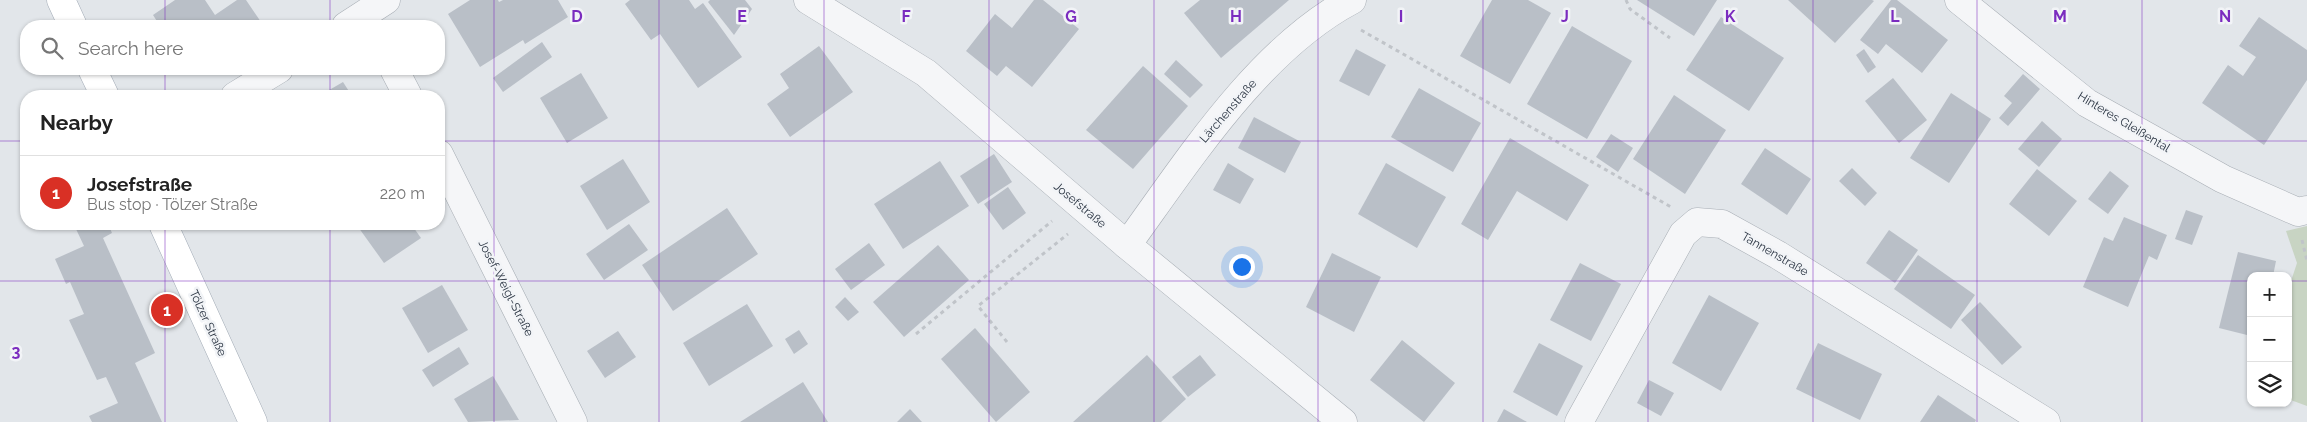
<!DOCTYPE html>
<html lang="en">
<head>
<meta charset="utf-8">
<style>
  body { margin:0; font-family:Raleway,sans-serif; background:#f6f6f6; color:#222 }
  .controls { position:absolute; right:15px; bottom:15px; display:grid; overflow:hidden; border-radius:10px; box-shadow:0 1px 4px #0004 }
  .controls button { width:45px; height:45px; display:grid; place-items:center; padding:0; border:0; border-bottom:1px solid #e0e0e0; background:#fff; color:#222; font:25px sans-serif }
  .you { position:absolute; left:1241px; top:266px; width:18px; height:18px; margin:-12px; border:4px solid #fff; border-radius:50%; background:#1a73e8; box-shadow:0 0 0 8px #1a73e833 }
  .badge { display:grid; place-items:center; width:32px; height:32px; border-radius:50%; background:#d93025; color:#fff; font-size:16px; font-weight:700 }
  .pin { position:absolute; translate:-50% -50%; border:2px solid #fff; box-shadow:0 1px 5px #0006 }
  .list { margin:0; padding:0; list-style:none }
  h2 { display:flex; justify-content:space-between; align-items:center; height:65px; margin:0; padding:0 20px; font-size:21px }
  h2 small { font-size:16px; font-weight:400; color:#767676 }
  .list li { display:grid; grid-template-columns:32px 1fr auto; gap:15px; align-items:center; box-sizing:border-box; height:75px; padding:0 20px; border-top:1px solid #e0e0e0 }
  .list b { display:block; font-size:19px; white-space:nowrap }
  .list p { margin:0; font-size:16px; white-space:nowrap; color:#767676 }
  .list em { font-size:16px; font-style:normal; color:#767676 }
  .icon { flex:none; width:28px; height:28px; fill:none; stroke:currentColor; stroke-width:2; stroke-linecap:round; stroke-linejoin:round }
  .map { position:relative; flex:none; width:2307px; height:422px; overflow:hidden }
  .search { position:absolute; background:#fff; box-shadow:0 1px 4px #0004; left:20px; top:20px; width:425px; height:55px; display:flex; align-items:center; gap:12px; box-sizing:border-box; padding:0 18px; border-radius:20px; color:#767676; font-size:19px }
  .panel { position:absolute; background:#fff; box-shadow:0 1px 4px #0004; left:20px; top:90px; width:425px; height:140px; border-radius:20px }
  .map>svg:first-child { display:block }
  .green { fill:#c8d4c3 }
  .building { fill:#b9bfc7 }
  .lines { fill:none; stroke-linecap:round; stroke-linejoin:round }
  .minor-casing { stroke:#a7adb4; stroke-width:29 }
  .major-casing { stroke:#a2abb6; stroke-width:29 }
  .path { stroke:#c0c4c9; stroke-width:3; stroke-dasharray:4 4; stroke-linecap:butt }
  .minor { stroke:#f5f6f8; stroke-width:28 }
  .major { stroke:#fff; stroke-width:28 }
  .grid { fill:none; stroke:#7b2cbf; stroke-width:1; stroke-opacity:0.55 }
  .labels { text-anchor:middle; stroke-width:5; stroke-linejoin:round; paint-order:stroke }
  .street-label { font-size:12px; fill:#2a3442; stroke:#f2f4f7 }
  .grid-label { font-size:16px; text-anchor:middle; font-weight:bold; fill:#7b2cbf; stroke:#f2f4f7; stroke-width:5; stroke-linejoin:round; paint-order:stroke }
</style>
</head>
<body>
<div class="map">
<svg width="2307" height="422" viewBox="0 0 2307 422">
  <rect width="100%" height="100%" fill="#e2e6ea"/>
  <polygon class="green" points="2307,226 2307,406 2288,399 2288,290 2297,263 2286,231"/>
  <g class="building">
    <polygon points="175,0 205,0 215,15 237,0 246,0 263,25 160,26 153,15"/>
    <polygon points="470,0 498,0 499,2 503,0 558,0 568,17 525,44 523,40 480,67 448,14"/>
    <polygon points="630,0 689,0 695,9 703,3 742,57 698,88 660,34 651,40 625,4"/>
    <polygon points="710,0 745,0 752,9 734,35 708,2"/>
    <polygon points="1034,0 1043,0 1079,29 1032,87 1006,66 997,76 966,51 995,14 1012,28"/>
    <polygon points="1200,0 1289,0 1221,58 1184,13"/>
    <polygon points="1492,0 1528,0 1551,13 1510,84 1460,56"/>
    <polygon points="1637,0 1717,0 1694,36"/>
    <polygon points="1788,0 1872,0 1874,1 1835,43"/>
    <polygon points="1891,0 1897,0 1948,40 1922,73 1886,44 1878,54 1860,40"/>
    <polygon points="1721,17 1784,58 1749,111 1686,70"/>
    <polygon points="2259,17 2307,50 2307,80 2264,145 2202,103 2228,65 2243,76 2256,57 2239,46"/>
    <polygon points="1572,26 1632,61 1587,139 1527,104"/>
    <polygon points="542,42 552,57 503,92 493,78"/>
    <polygon points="819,46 853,92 790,137 767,104 789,88 780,74"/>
    <polygon points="1356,49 1386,65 1369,96 1339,81"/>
    <polygon points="1864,49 1876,67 1868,73 1856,55"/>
    <polygon points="1176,60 1203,85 1190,98 1164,74"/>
    <polygon points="1143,66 1188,106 1133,169 1086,130"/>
    <polygon points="581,73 608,118 567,143 540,98"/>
    <polygon points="2023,74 2040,89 2008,126 1999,118 2012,103 2004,96"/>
    <polygon points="1893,78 1927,120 1899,143 1865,101"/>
    <polygon points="343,82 352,96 319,96"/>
    <polygon points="1419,88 1481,123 1453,172 1391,137"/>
    <polygon points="1951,93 1991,119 1949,183 1910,158"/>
    <polygon points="1674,95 1726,130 1685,194 1633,159"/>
    <polygon points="1254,117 1301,142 1285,173 1238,148"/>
    <polygon points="2042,121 2062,139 2039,167 2018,149"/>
    <polygon points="1611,134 1633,148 1618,172 1596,157"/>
    <polygon points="1510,138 1589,185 1567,221 1517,191 1488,240 1461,224"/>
    <polygon points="1765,148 1811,179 1787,215 1741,184"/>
    <polygon points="994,154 1012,182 978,204 960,176"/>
    <polygon points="623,159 650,202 607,230 580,186"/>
    <polygon points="940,161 969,206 903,249 874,204"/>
    <polygon points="1228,163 1254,179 1240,204 1213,190"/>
    <polygon points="1386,163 1446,197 1417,248 1358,214"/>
    <polygon points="1852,168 1877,193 1865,206 1839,181"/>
    <polygon points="2037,169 2077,201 2049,236 2009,204"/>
    <polygon points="2110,171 2129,186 2108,214 2088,199"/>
    <polygon points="1008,187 1026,213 1003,230 984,204"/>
    <polygon points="727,208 758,254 673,311 642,265"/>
    <polygon points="2186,210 2203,216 2192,245 2175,239"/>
    <polygon points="2124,217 2167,235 2157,260 2149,256 2128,307 2083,287 2104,237 2113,241"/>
    <polygon points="88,224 108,224 112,233 103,238 155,353 135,363 162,422 92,422 89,416 118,403 106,377 97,380 69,320 84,314 70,282 66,284 55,259 84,246 76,229"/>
    <polygon points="356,224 411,224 421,238 384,263"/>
    <polygon points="629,224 648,250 604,280 586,254"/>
    <polygon points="1889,230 1918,250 1895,283 1866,263"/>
    <polygon points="869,243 885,265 851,290 835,269"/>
    <polygon points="938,245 969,280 904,337 873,302"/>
    <polygon points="2238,252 2276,261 2273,276 2251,276 2251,336 2219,328"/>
    <polygon points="1332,253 1381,277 1354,332 1306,307"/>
    <polygon points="1918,255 1975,295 1951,329 1894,289"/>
    <polygon points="1580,263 1621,284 1591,341 1550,320"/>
    <polygon points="442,285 468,330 428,353 402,308"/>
    <polygon points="1709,295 1759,323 1721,391 1672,363"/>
    <polygon points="845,297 859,312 848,321 835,307"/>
    <polygon points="1980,302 2022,347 2002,365 1961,320"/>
    <polygon points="747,304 773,346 709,386 683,343"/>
    <polygon points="975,328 1030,392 996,422 941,359"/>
    <polygon points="799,330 808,344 794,354 785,339"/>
    <polygon points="618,331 636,357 605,378 587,351"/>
    <polygon points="1402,340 1455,383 1424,422 1370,380"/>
    <polygon points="1539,343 1583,366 1557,416 1513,392"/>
    <polygon points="1818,343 1882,374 1860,420 1796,389"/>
    <polygon points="459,347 469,364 433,387 422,370"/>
    <polygon points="1147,355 1186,399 1161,422 1073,422"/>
    <polygon points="1200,355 1216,375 1188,397 1172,377"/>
    <polygon points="493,376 519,420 468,422 454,399"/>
    <polygon points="1649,380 1674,393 1661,416 1637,403"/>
    <polygon points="803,382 828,422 740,422"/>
    <polygon points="1938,395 1976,420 1975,422 1920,422"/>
    <polygon points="910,409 922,422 897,422"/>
    <polygon points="1504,409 1527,422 1497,422"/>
  </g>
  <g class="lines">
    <g class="minor-casing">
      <g id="minor">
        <polyline points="808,0 926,73 1127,245 1343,422"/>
        <polyline points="1959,0 2087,103 2223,179 2298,212 2307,210"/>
        <polyline points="346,26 386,0"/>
        <polyline points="394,69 408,96"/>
        <polyline points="235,96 279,69"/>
        <polyline points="439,154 573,422"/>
        <path d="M 1127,245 C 1188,161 1259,49 1352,0"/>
        <polyline points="1579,422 1683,234 1697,222 1722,224 1778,255 2046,422"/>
      </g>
    </g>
    <g class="major-casing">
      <g id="major">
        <polyline points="61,0 73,26"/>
        <polyline points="92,69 105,96"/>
        <polyline points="163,224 253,422"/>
      </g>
    </g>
    <g class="path">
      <polyline points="1626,0 1630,9 1670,38"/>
      <polyline points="1361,30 1671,207"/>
      <polyline points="2302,240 2307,261"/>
      <polyline points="916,334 1052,221"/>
      <polyline points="1007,342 978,306 1068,234"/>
    </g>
    <use href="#minor" class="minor"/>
    <use href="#major" class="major"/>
  </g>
  <path class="grid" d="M 165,0 L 165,26M 330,0 L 330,26M 494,0 L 494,422M 659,0 L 659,422M 824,0 L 824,422M 989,0 L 989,422M 1154,0 L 1154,422M 1318,0 L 1318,422M 1483,0 L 1483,422M 1648,0 L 1648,422M 1813,0 L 1813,422M 1977,0 L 1977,422M 2142,0 L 2142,422M 165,69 L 165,96M 330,69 L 330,96M 0,141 L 26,141M 439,141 L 2307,141M 165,224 L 165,422M 330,224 L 330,422M 0,281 L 2251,281M 2288,281 L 2307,281"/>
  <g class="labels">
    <g class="street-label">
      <text transform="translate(1228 111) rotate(-49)" y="4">Lärchenstraße</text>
      <text transform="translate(2124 122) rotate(31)" y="4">Hinteres Gleißental</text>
      <text transform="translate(1080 205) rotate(40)" y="4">Josefstraße</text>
      <text transform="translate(1775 254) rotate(30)" y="4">Tannenstraße</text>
      <text transform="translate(506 288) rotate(63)" y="4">Josef-Weigl-Straße</text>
      <text transform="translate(208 323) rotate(65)" y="4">Tölzer Straße</text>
    </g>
  </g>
  <g class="grid-label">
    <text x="577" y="22">D</text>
    <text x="742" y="22">E</text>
    <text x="906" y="22">F</text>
    <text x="1071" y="22">G</text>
    <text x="1236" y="22">H</text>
    <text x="1401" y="22">I</text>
    <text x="1565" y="22">J</text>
    <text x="1730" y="22">K</text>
    <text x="1895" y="22">L</text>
    <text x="2060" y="22">M</text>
    <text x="2225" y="22">N</text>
    <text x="16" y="357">3</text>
  </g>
</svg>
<div class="controls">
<button>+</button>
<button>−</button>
<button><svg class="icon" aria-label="layers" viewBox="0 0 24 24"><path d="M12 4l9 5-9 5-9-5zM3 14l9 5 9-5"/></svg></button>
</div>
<div class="you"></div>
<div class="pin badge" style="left:167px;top:310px">1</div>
<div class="search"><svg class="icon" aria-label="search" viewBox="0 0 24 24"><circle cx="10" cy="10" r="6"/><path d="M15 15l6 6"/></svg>Search here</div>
<section class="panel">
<h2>Nearby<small></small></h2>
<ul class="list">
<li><span class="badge">1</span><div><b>Josefstraße</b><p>Bus stop · Tölzer Straße</p></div><em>220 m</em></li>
</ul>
</section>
</div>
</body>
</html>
